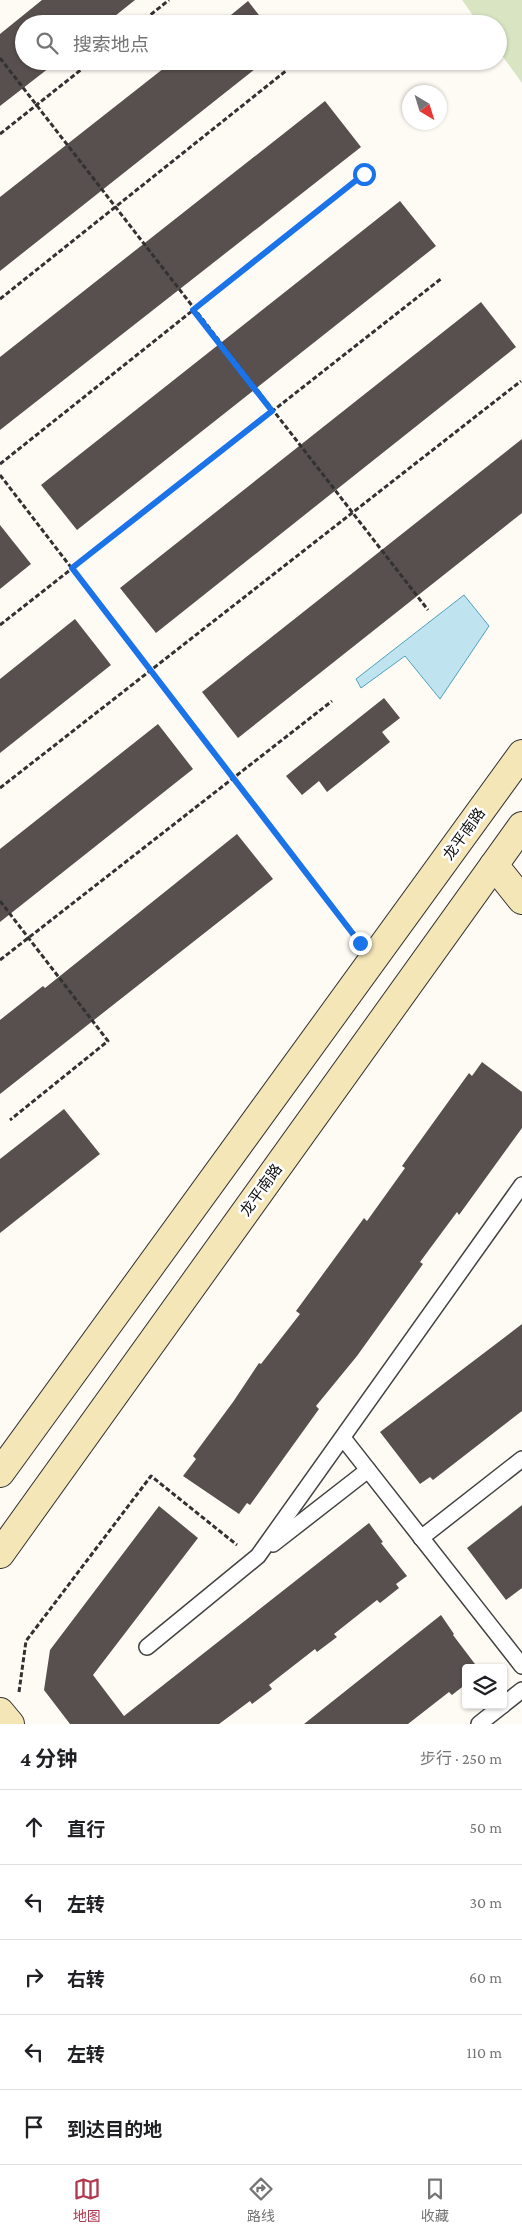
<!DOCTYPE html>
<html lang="zh">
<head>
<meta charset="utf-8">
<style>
  body { margin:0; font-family:"Crimson Pro","Noto Sans SC",serif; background:#f6f6f6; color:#202124 }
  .controls { position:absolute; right:15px; bottom:15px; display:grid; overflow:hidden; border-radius:5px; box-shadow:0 1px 4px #0004 }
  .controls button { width:45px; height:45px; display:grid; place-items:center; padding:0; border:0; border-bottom:1px solid #e0e0e0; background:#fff; color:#202124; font:25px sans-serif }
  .compass { position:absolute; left:402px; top:85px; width:45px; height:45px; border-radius:50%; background:#fff; box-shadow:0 1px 4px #0004; rotate:142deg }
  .stop { position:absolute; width:15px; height:15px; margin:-11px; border:4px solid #1a73e8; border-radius:50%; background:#fff }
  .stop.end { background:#1a73e8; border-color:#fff; box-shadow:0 1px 5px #0008 }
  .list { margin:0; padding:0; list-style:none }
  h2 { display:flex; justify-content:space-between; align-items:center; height:65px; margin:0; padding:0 20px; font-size:21px }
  h2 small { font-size:16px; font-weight:400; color:#757577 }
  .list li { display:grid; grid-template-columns:32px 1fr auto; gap:15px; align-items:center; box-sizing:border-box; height:75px; padding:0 20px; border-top:1px solid #e0e0e0 }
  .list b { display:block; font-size:19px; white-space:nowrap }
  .list em { font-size:16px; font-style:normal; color:#757577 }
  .icon { flex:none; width:28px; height:28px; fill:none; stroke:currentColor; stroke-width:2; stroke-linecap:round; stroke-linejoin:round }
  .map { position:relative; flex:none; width:522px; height:1724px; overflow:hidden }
  .search { position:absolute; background:#fff; box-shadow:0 1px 4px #0004; left:15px; right:15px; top:15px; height:55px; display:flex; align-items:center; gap:12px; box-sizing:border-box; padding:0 18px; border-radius:28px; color:#757577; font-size:19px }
  .sheet { height:440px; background:#fff }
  nav { display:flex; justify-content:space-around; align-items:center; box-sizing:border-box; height:70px; border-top:1px solid #e0e0e0; background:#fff; font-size:14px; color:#757577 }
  nav a { display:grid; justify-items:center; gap:2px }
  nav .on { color:#b0394f }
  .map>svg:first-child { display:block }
  .green { fill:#d9e5c2 }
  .water { fill:#bfe4ef; stroke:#4fa1bd }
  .building { fill:#58504e }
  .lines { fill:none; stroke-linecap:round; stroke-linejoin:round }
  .lane-casing { stroke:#434343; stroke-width:18 }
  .secondary-casing { stroke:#323232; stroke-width:30 }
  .path { stroke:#323232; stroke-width:3; stroke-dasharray:5 2.5; stroke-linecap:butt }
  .lane { stroke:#fff; stroke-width:15 }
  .secondary { stroke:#f5e6b8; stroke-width:28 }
  .route { stroke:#1a73e8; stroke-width:6 }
  .labels { text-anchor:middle; stroke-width:5; stroke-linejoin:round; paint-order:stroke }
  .street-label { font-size:15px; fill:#101010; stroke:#fff }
</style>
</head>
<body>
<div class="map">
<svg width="522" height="1724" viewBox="0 0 522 1724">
  <rect width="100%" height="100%" fill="#fefbf5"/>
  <polygon class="green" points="462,0 522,0 522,83 498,50 498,24 479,24"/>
  <polygon class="water" points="464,595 489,626 440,699 405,656 361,688 356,679"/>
  <g class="building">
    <polygon points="42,0 135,0 105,24 24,24 24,61 58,61 0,106 0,34"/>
    <polygon points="248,1 266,24 220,24"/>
    <polygon points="173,61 265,61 0,271 0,197"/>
    <polygon points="325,101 361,147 0,430 0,357"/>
    <polygon points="400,201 436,246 77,530 41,485"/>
    <polygon points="481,302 516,347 156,633 120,588"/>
    <polygon points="522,439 522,513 238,738 202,692"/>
    <polygon points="0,525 31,564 0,589"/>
    <polygon points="75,619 111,665 0,753 0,679"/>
    <polygon points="384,698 400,718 382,732 390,742 327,792 319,781 302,795 286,776"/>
    <polygon points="158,724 193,769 0,922 0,849"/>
    <polygon points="237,834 273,879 0,1094 0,1020 43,986 45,988"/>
    <polygon points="482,1062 522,1092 522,1128 459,1215 457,1212 420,1262 423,1264 357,1356 316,1406 319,1409 250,1505 247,1503 239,1514 183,1476 196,1459 193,1456 233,1402 259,1363 261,1364 300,1314 296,1311 364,1218 367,1221 405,1168 402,1166 469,1073 472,1076"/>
    <polygon points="64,1109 100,1154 0,1233 0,1159"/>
    <polygon points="522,1324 522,1411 433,1480 430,1477 420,1484 380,1432"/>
    <polygon points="522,1505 522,1588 506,1600 467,1548"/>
    <polygon points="159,1506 198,1538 93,1675 124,1716 369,1523 383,1542 381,1543 407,1576 396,1584 399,1588 380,1603 377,1600 334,1634 337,1637 317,1652 315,1649 279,1677 269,1685 272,1689 252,1704 250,1701 219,1724 70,1724 44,1690 50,1650"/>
    <polygon points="441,1615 454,1634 453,1635 478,1668 466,1668 466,1684 452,1695 449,1692 408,1724 304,1724"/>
  </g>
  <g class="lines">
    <g class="lane-casing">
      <g id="lane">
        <polyline points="343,1438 522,1666"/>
        <polyline points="421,1538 522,1459"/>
        <polyline points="273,1544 368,1470"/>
        <polyline points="147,1647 258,1556 522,1185"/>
        <polyline points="503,1705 522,1690"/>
        <polyline points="479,1724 503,1705"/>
      </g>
    </g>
    <g class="secondary-casing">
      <g id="secondary">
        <polyline points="494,865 522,900"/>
        <polyline points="0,1473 522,754"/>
        <polyline points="0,1554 522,826"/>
        <polyline points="0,1712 10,1724"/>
      </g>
    </g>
    <g class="path">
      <polyline points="139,24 169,0"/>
      <polyline points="0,58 428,610"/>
      <polyline points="0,134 92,61"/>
      <polyline points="0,299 287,70"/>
      <polyline points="0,464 364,174"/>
      <polyline points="0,475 355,937"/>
      <polyline points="0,625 442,278"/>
      <polyline points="0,788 521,381"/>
      <polyline points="0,901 108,1041 10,1120"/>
      <polyline points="0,960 332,701"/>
      <polyline points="19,1692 26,1641 151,1476 237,1545"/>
    </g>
    <use href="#lane" class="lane"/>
    <use href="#secondary" class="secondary"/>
  </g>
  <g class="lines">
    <polyline class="route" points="360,943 72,568 272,411 193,310 364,174"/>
  </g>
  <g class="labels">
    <g class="street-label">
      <text transform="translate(464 834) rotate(-54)" y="5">龙平南路</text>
      <text transform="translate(261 1190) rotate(-54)" y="5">龙平南路</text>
    </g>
  </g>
</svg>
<div class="controls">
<button><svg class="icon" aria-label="layers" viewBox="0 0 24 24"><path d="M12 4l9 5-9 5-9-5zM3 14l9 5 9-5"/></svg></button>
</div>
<svg class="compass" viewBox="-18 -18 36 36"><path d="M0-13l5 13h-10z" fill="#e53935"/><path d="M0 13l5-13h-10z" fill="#757577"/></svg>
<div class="stop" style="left:364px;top:174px"></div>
<div class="stop end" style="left:360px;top:943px"></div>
<div class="search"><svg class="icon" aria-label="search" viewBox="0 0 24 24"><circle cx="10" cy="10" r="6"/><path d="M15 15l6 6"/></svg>搜索地点</div>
</div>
<section class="sheet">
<h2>4 分钟<small>步行 · 250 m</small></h2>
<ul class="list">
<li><svg class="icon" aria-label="ahead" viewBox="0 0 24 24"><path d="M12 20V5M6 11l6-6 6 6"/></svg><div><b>直行</b></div><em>50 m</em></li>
<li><svg class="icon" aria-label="left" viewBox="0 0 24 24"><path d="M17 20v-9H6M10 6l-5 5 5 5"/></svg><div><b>左转</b></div><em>30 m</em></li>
<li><svg class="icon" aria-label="right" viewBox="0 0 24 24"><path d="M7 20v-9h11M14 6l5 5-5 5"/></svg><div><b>右转</b></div><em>60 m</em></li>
<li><svg class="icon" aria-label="left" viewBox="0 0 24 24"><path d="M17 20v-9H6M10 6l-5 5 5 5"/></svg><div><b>左转</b></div><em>110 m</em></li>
<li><svg class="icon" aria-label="arrive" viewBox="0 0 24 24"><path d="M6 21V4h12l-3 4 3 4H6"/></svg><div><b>到达目的地</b></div></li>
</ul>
</section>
<nav>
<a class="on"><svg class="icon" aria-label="map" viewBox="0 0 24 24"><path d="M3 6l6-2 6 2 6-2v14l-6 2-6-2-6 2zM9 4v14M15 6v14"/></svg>地图</a>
<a><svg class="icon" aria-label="directions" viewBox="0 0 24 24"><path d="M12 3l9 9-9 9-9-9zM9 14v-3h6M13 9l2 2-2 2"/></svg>路线</a>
<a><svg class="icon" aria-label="saved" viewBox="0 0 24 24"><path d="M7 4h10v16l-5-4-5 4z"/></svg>收藏</a>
</nav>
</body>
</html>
